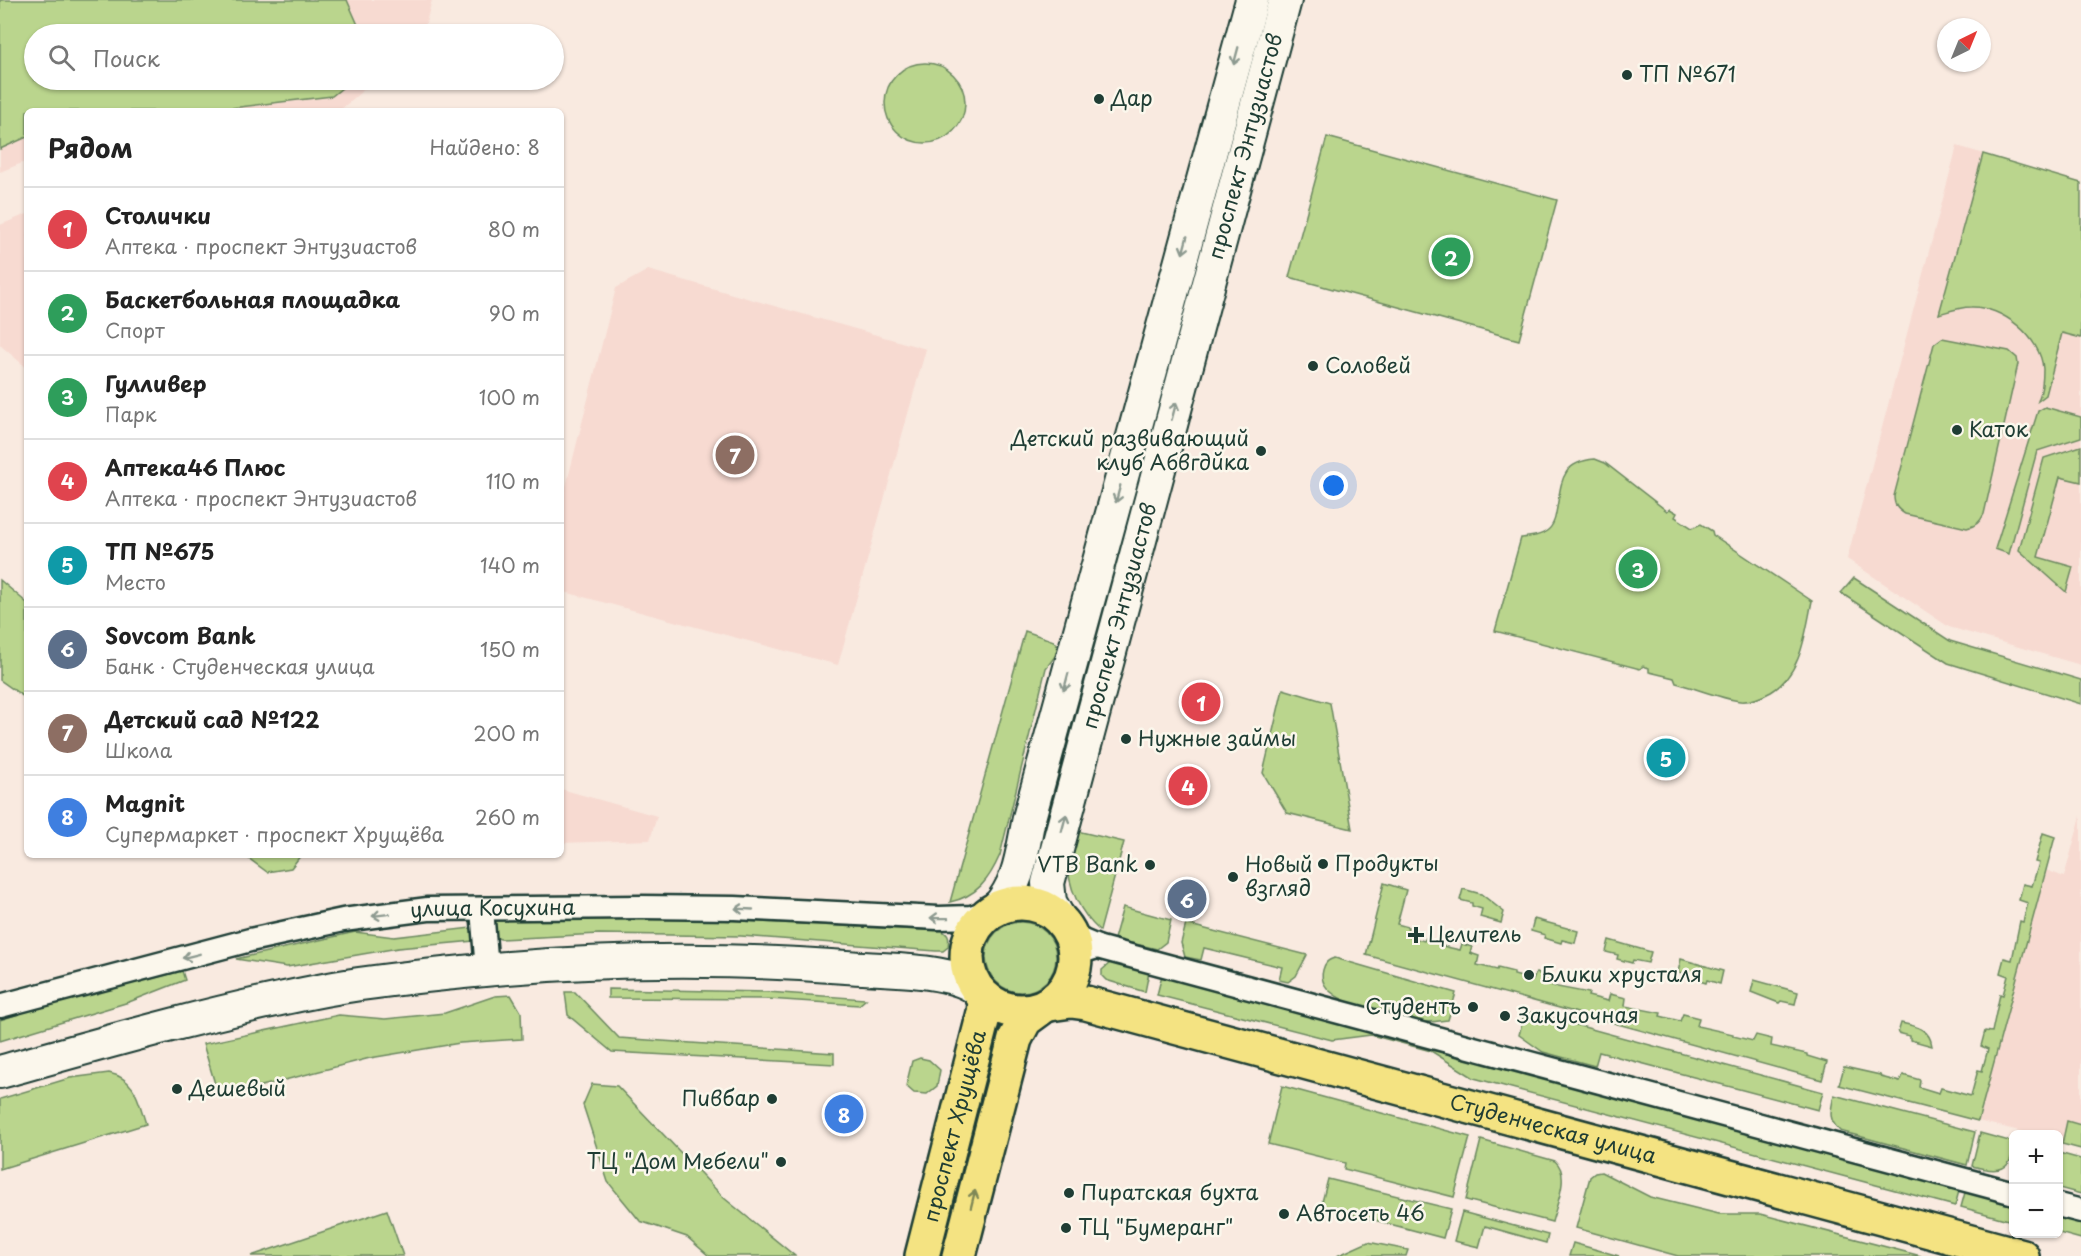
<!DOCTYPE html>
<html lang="ru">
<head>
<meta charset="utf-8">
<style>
  body { margin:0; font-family:"Playpen Sans",sans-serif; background:#f6f6f6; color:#222 }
  .controls { position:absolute; right:18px; bottom:18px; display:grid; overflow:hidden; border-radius:9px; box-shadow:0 2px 4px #0004 }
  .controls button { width:54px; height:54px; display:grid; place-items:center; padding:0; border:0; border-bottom:2px solid #e0e0e0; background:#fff; color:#222; font:30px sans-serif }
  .compass { position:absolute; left:1937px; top:18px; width:54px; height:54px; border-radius:50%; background:#fff; box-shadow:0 2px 4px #0004; rotate:43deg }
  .you { position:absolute; left:1334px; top:486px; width:21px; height:21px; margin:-15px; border:4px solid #fff; border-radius:50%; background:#1a73e8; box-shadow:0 0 0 9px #1a73e833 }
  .badge { display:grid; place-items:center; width:39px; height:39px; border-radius:50%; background:#1f3d34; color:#fff; font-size:20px; font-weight:700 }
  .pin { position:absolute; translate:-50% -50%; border:3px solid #fff; box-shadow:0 2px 6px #0006 }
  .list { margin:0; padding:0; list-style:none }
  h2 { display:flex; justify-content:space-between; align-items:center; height:78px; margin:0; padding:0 24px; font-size:26px }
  h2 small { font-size:20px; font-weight:400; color:#767676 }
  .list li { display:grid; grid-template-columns:39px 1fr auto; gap:18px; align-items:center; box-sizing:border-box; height:84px; padding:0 24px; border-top:2px solid #e0e0e0 }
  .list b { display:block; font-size:22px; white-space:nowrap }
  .list p { margin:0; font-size:20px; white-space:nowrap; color:#767676 }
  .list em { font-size:20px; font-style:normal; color:#767676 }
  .icon { flex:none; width:33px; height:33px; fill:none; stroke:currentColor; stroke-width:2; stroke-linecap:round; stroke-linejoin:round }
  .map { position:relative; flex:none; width:2081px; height:1256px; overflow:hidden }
  .search { position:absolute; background:#fff; box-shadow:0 2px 4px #0004; left:24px; top:24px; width:540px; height:66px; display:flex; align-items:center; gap:15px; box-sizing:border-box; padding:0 21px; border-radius:33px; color:#767676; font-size:22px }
  .panel { position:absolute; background:#fff; box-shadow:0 2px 4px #0004; left:24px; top:108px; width:540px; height:750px; border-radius:9px }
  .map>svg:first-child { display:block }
  .built { fill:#f7dad1 }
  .green { fill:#bad58d; stroke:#6c8960; stroke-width:1.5 }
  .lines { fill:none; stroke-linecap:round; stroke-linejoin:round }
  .street-casing { stroke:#1f3d34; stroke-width:27 }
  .secondary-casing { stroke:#1f3d34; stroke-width:36 }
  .primary-casing { stroke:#1f3d34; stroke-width:38 }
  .street { stroke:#fbf7ec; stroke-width:22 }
  .secondary { stroke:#fbf7ec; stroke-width:32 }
  .primary { stroke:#f4e382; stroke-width:33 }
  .oneway { stroke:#8d9a90 }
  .oneway2 { stroke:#7f8857 }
  .poi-dot { fill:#1f3d34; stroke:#fbf7ec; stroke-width:2 }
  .labels { text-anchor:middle; stroke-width:5; stroke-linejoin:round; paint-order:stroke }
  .poi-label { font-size:21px; fill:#1f3d34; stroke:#fbf7ec; text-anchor:start }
  .street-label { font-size:21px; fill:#1f3d34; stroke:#fbf7ec }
</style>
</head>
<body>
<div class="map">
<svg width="2081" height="1256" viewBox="0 0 2081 1256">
  <rect width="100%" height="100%" fill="#f9eae0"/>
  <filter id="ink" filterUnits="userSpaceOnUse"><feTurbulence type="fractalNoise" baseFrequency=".0167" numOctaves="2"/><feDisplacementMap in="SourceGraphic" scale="12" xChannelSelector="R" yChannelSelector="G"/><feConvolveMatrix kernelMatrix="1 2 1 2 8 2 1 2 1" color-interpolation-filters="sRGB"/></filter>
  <g filter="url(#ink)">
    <g class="built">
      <polygon points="288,0 432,0 423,34 277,34"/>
      <polygon points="34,80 375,80 339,111 27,111 27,161 0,172 0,93"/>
      <polygon points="1957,146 2081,182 2081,665 1949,627 1847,559"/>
      <polygon points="27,214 27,368 0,345 0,225"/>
      <polygon points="648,270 926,349 838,665 561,591 561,506 616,288"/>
      <polygon points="561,789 657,816 650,840 561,843"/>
      <polygon points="2081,816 2081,1147 2059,1141 2058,1134 2032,1134 1978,1121 2046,870 2064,877"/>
    </g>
    <g class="green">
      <polygon points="0,0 347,0 362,34 34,34 34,80 352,80 332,96 206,111 27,111 27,137 0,149"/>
      <polygon points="1261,0 1274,0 1038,865 1032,862"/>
      <circle cx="925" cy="103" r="40"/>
      <polygon points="1327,137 1557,200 1519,340 1289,277"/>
      <path d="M 1983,154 L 2081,183 L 2081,338 L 2062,333 L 2046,395 L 2038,401 C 2042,391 2043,379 2043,369 C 2041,337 2002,306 1971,307 C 1960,307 1949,311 1939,314 Z"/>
      <path d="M 1942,338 L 2009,351 L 2017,358 L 2018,364 L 1984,514 C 1980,522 1976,526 1967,528 L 1905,514 C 1897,509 1894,505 1894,496 L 1934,344 Z"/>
      <polygon points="2045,407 2081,417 2081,437 2037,451 2009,554 1995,549 2038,411"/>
      <polygon points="2081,446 2081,482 2060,477 2038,557 2073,567 2066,592 2019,550 2044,458"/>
      <path d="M 1595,459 L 1605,463 L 1667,511 L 1670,509 L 1677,513 L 1675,517 L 1692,528 L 1701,524 L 1712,531 L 1713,535 L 1812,601 C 1805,634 1802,673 1771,692 C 1762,697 1750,702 1740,701 C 1722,699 1695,688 1676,683 L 1674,678 L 1649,672 L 1649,668 L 1643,666 L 1640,669 L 1495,631 L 1521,538 C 1530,537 1541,536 1548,530 C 1553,526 1555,519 1556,513 C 1562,483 1559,462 1595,459 Z"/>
      <polygon points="1854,578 1950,641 2081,680 2081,704 1948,663 1841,593"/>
      <polygon points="0,580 27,603 27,699 0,680"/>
      <path d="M 1025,631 L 1054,641 L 1058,648 L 1056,655 L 1046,668 L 1000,855 C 989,880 977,896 950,902 Z"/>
      <polygon points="1283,689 1330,703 1352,829 1287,813 1263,773"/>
      <path d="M 1077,831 L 1124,842 L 1100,931 C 1080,913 1067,887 1068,859 C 1069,850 1074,840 1077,831 Z"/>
      <polygon points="2043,833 2055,837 1978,1121 1839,1085 1844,1067 1880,1075 1881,1077 1900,1082 1903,1075 1920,1080 1919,1087 1939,1093 1941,1088 1971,1096 1978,1070 1982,1071 1988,1049 1981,1046 1985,1031 1992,1032 2000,994 2003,995 2008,976 2000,973 2004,958 2012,960 2020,921 2023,922 2028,903 2019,900 2023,884 2032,886 2039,863 2035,862"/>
      <polygon points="244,855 301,855 291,868 267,872"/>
      <polygon points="1384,883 1406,890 1397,924 1408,927 1406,936 1424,941 1426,938 1442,943 1442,946 1460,950 1462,944 1472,947 1470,953 1479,956 1477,965 1497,970 1498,968 1514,972 1514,975 1533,980 1536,973 1553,978 1552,986 1589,993 1588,996 1608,1001 1610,994 1626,998 1625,1006 1661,1013 1660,1016 1680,1021 1683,1014 1699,1018 1697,1026 1733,1034 1733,1036 1753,1041 1756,1035 1772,1039 1771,1046 1807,1054 1807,1056 1827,1062 1822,1080 1366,955"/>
      <polygon points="1463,889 1481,894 1504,912 1501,923 1480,917 1482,909 1472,906 1472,903 1460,900"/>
      <polygon points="1123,907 1171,920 1166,942 1157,949 1114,939"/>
      <path d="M 506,918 L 679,918 L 942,931 C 950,935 949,939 948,947 L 943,951 L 936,951 L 741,936 L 599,934 L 500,939 L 493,936 L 491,922 Z"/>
      <polygon points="1534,919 1578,931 1575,943 1562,940 1561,943 1544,938 1545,935 1531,931"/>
      <circle cx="1021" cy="957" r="35"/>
      <polygon points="1186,924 1307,955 1296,976 1288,982 1279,980 1282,967 1204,948 1201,960 1185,957 1181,943"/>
      <polygon points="471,928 476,932 474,941 398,948 287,967 236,959 355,932 394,937"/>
      <polygon points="1609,940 1651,952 1648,963 1633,960 1632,963 1617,959 1618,955 1606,952"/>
      <path d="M 1335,958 L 1456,993 L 1448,1020 C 1438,1021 1426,1023 1416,1022 C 1406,1020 1395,1016 1385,1013 C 1367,1008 1315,998 1323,970 C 1325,963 1327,960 1335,958 Z"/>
      <polygon points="1681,959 1723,971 1720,984 1707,980 1706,983 1690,978 1691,975 1678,972"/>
      <polygon points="1110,963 1149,972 1145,992 1106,980 1102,976 1102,970"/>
      <polygon points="182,971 185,980 129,1002 0,1041 0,1020 43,1006"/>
      <polygon points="1162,975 1960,1187 1955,1206 1474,1078 1431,1051 1371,1035 1332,1040 1157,995"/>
      <polygon points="1754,980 1798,992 1795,1004 1781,1001 1779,1003 1751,992"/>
      <polygon points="608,989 767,992 866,999 859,1005 768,999 608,998"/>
      <polygon points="565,992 575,992 619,1038 834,1053 834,1064 612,1052 568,1015"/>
      <polygon points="511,995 521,1012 522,1039 460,1043 370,1058 219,1097 203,1044 339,1015 385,1019 445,1013 495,996"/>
      <polygon points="1525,1011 1823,1092 1818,1110 1599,1052 1595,1066 1543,1052 1519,1035"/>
      <polygon points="996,1018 1006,1020 945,1256 933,1256"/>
      <path d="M 1901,1023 C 1916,1026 1930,1029 1932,1046 L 1910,1040 L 1910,1036 L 1898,1033 Z"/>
      <polygon points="920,1058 929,1060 940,1070 937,1086 927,1094 914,1093 906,1086 912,1061"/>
      <path d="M 109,1073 C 136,1079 138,1100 146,1124 L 0,1169 L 0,1099 L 70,1078 Z"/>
      <polygon points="592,1084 617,1086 724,1198 795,1256 709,1256 687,1237 640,1221 608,1182 583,1105"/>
      <polygon points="1282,1086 1470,1137 1454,1197 1344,1169 1345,1163 1268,1144"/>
      <path d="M 1834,1095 L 1975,1132 L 1967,1165 L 1840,1131 C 1827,1118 1831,1111 1834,1095 Z"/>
      <polygon points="2067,1121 2081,1125 2081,1149 2062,1144"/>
      <path d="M 1980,1133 L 2013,1142 C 2014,1173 1997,1173 1972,1166 Z"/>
      <path d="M 1481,1140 L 1555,1161 C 1571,1175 1556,1205 1552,1222 L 1466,1200 Z"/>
      <polygon points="2059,1153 2081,1159 2081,1194 2059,1188"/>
      <polygon points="1601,1172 1650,1197 1719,1214 1760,1214 1921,1256 1678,1256 1576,1228 1590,1177 1595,1173"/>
      <polygon points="1328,1179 1451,1209 1443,1238 1321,1206"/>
      <polygon points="1966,1189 2013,1202 2013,1219 2012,1221 1961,1207"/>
      <polygon points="387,1210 403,1256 251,1256"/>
      <polygon points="1462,1212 1548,1235 1546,1243 1485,1226 1479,1247 1454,1241"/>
      <polygon points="2058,1214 2081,1220 2081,1239 2059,1233"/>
      <polygon points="1368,1242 1408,1250 1406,1256 1337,1256"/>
      <polygon points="1573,1243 1619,1256 1569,1256"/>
    </g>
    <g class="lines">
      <g class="street-casing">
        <g id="street">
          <polyline points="482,909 487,970"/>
          <polyline points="1064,924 1078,939 1097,947 2014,1193"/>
          <polyline points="1075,963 1084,951 1097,947"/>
          <path id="s1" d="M 0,1006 L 250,940 L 343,920 L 428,909 L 641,907 L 735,908 L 939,918 L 971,917 L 996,909"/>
          <polyline points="2058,1205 2081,1211"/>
        </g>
      </g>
      <g class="secondary-casing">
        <g id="secondary">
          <path d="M 996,909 C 1020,884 1022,851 1029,818 L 1252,0"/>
          <path id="s2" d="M 1059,918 L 1050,902 L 1048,883 L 1285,0"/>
          <path d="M 0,1072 C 107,1042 215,1011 324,990 C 370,981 416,977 463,972 C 590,959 718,957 846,967 C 882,970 950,968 977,989"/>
        </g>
      </g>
      <g class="primary-casing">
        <g id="primary">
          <circle cx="1021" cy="957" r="54"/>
          <path id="s3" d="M 1050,1004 L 1071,1001 L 1086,1003 L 2022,1256"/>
          <path id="s4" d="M 922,1256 L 984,1013 L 985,1004 L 983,996"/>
          <polyline points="959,1256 1015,1039 1025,1020 1040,1009"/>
        </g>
      </g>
      <use href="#street" class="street"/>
      <use href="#secondary" class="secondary"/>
      <use href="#primary" class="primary"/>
    </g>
    <defs><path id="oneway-shaft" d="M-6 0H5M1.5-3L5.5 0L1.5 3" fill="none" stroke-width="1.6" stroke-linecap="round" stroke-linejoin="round" transform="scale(1.5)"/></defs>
    <g class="oneway">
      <use href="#oneway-shaft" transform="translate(1236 56) rotate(105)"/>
      <use href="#oneway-shaft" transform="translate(1185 245) rotate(105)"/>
      <use href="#oneway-shaft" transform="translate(1174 411) rotate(-75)"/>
      <use href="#oneway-shaft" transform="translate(1118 494) rotate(105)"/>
      <use href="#oneway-shaft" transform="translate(1066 682) rotate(105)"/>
      <use href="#oneway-shaft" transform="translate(1064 823) rotate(-75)"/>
      <use href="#oneway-shaft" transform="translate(744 909) rotate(-177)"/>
      <use href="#oneway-shaft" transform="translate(381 915) rotate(173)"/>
      <use href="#oneway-shaft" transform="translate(939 918) rotate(-179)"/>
      <use href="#oneway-shaft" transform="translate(191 956) rotate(166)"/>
    </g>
    <use class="oneway2" href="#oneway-shaft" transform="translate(973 1199) rotate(-76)"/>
  </g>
  <g class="poi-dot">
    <circle cx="1627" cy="75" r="6"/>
    <circle cx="1099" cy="99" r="6"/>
    <circle cx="1313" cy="366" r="6"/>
    <circle cx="1957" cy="430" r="6"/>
    <circle cx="1261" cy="451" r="6"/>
    <circle cx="1126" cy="739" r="6"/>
    <circle cx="1323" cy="864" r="6"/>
    <circle cx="1150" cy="865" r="6"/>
    <circle cx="1233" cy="877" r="6"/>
    <path d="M1413 926h6v6h6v6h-6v6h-6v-6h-6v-6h6z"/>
    <circle cx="1529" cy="975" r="6"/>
    <circle cx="1473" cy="1007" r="6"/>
    <circle cx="1505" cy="1016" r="6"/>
    <circle cx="177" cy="1089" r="6"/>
    <circle cx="772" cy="1099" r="6"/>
    <circle cx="781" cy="1162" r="6"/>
    <circle cx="1069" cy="1193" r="6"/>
    <circle cx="1284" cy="1214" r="6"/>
    <circle cx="1066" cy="1228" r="6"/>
  </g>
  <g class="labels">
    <g class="poi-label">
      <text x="1639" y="82">ТП №671</text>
      <text x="1111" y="106">Дар</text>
      <text x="1325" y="373">Соловей</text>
      <text x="1969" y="437">Каток</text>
      <text x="1249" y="446" text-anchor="end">Детский развивающий<tspan x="1249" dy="24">клуб Абвгдйка</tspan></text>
      <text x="1138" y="746">Нужные займы</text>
      <text x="1335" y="871">Продукты</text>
      <text x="1138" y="872" text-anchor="end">VTB Bank</text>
      <text x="1245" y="872">Новый<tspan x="1245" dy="24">взгляд</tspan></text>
      <text x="1428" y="942">Целитель</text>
      <text x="1541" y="982">Блики хрусталя</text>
      <text x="1461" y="1014" text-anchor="end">Студентъ</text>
      <text x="1517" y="1023">Закусочная</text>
      <text x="189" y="1096">Дешевый</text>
      <text x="760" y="1106" text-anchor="end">Пивбар</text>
      <text x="769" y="1169" text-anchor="end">ТЦ "Дом Мебели"</text>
      <text x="1081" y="1200">Пиратская бухта</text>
      <text x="1296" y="1221">Автосеть 46</text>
      <text x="1078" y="1235">ТЦ "Бумеранг"</text>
    </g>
    <g class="street-label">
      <text dy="7" stroke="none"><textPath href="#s2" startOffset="800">проспект Энтузиастов</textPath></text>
      <text dy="7" stroke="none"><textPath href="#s2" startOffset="314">проспект Энтузиастов</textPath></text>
      <text dy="7" stroke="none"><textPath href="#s1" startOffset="504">улица Косухина</textPath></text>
      <text dy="7" stroke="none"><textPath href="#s4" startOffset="134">проспект Хрущёва</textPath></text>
      <text dy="7" stroke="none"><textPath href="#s3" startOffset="520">Студенческая улица</textPath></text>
    </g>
  </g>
</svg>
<div class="controls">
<button>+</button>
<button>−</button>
</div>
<svg class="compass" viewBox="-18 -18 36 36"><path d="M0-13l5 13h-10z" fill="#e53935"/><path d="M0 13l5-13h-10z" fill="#767676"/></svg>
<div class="you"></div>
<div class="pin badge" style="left:1201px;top:702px;background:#e0444e">1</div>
<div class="pin badge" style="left:1451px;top:257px;background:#2e9e5b">2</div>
<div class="pin badge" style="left:1638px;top:569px;background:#2e9e5b">3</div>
<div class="pin badge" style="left:1188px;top:786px;background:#e0444e">4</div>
<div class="pin badge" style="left:1666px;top:758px;background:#0f9aa8">5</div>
<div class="pin badge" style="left:1187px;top:899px;background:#5c6f8a">6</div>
<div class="pin badge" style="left:735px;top:455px;background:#8d6e63">7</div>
<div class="pin badge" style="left:844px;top:1114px;background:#3f7fe0">8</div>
<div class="search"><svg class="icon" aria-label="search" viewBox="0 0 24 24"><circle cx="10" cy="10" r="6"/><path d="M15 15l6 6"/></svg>Поиск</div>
<section class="panel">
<h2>Рядом<small>Найдено: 8</small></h2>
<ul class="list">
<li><span class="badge" style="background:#e0444e">1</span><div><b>Столички</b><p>Аптека · проспект Энтузиастов</p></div><em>80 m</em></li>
<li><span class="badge" style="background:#2e9e5b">2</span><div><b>Баскетбольная площадка</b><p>Спорт</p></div><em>90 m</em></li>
<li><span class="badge" style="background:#2e9e5b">3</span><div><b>Гулливер</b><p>Парк</p></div><em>100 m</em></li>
<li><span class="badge" style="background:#e0444e">4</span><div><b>Аптека46 Плюс</b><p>Аптека · проспект Энтузиастов</p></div><em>110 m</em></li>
<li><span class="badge" style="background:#0f9aa8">5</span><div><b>ТП №675</b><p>Место</p></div><em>140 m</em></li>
<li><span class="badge" style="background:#5c6f8a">6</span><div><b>Sovcom Bank</b><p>Банк · Студенческая улица</p></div><em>150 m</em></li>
<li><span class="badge" style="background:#8d6e63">7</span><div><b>Детский сад №122</b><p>Школа</p></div><em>200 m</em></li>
<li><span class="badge" style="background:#3f7fe0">8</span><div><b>Magnit</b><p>Супермаркет · проспект Хрущёва</p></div><em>260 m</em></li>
</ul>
</section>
</div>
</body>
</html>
